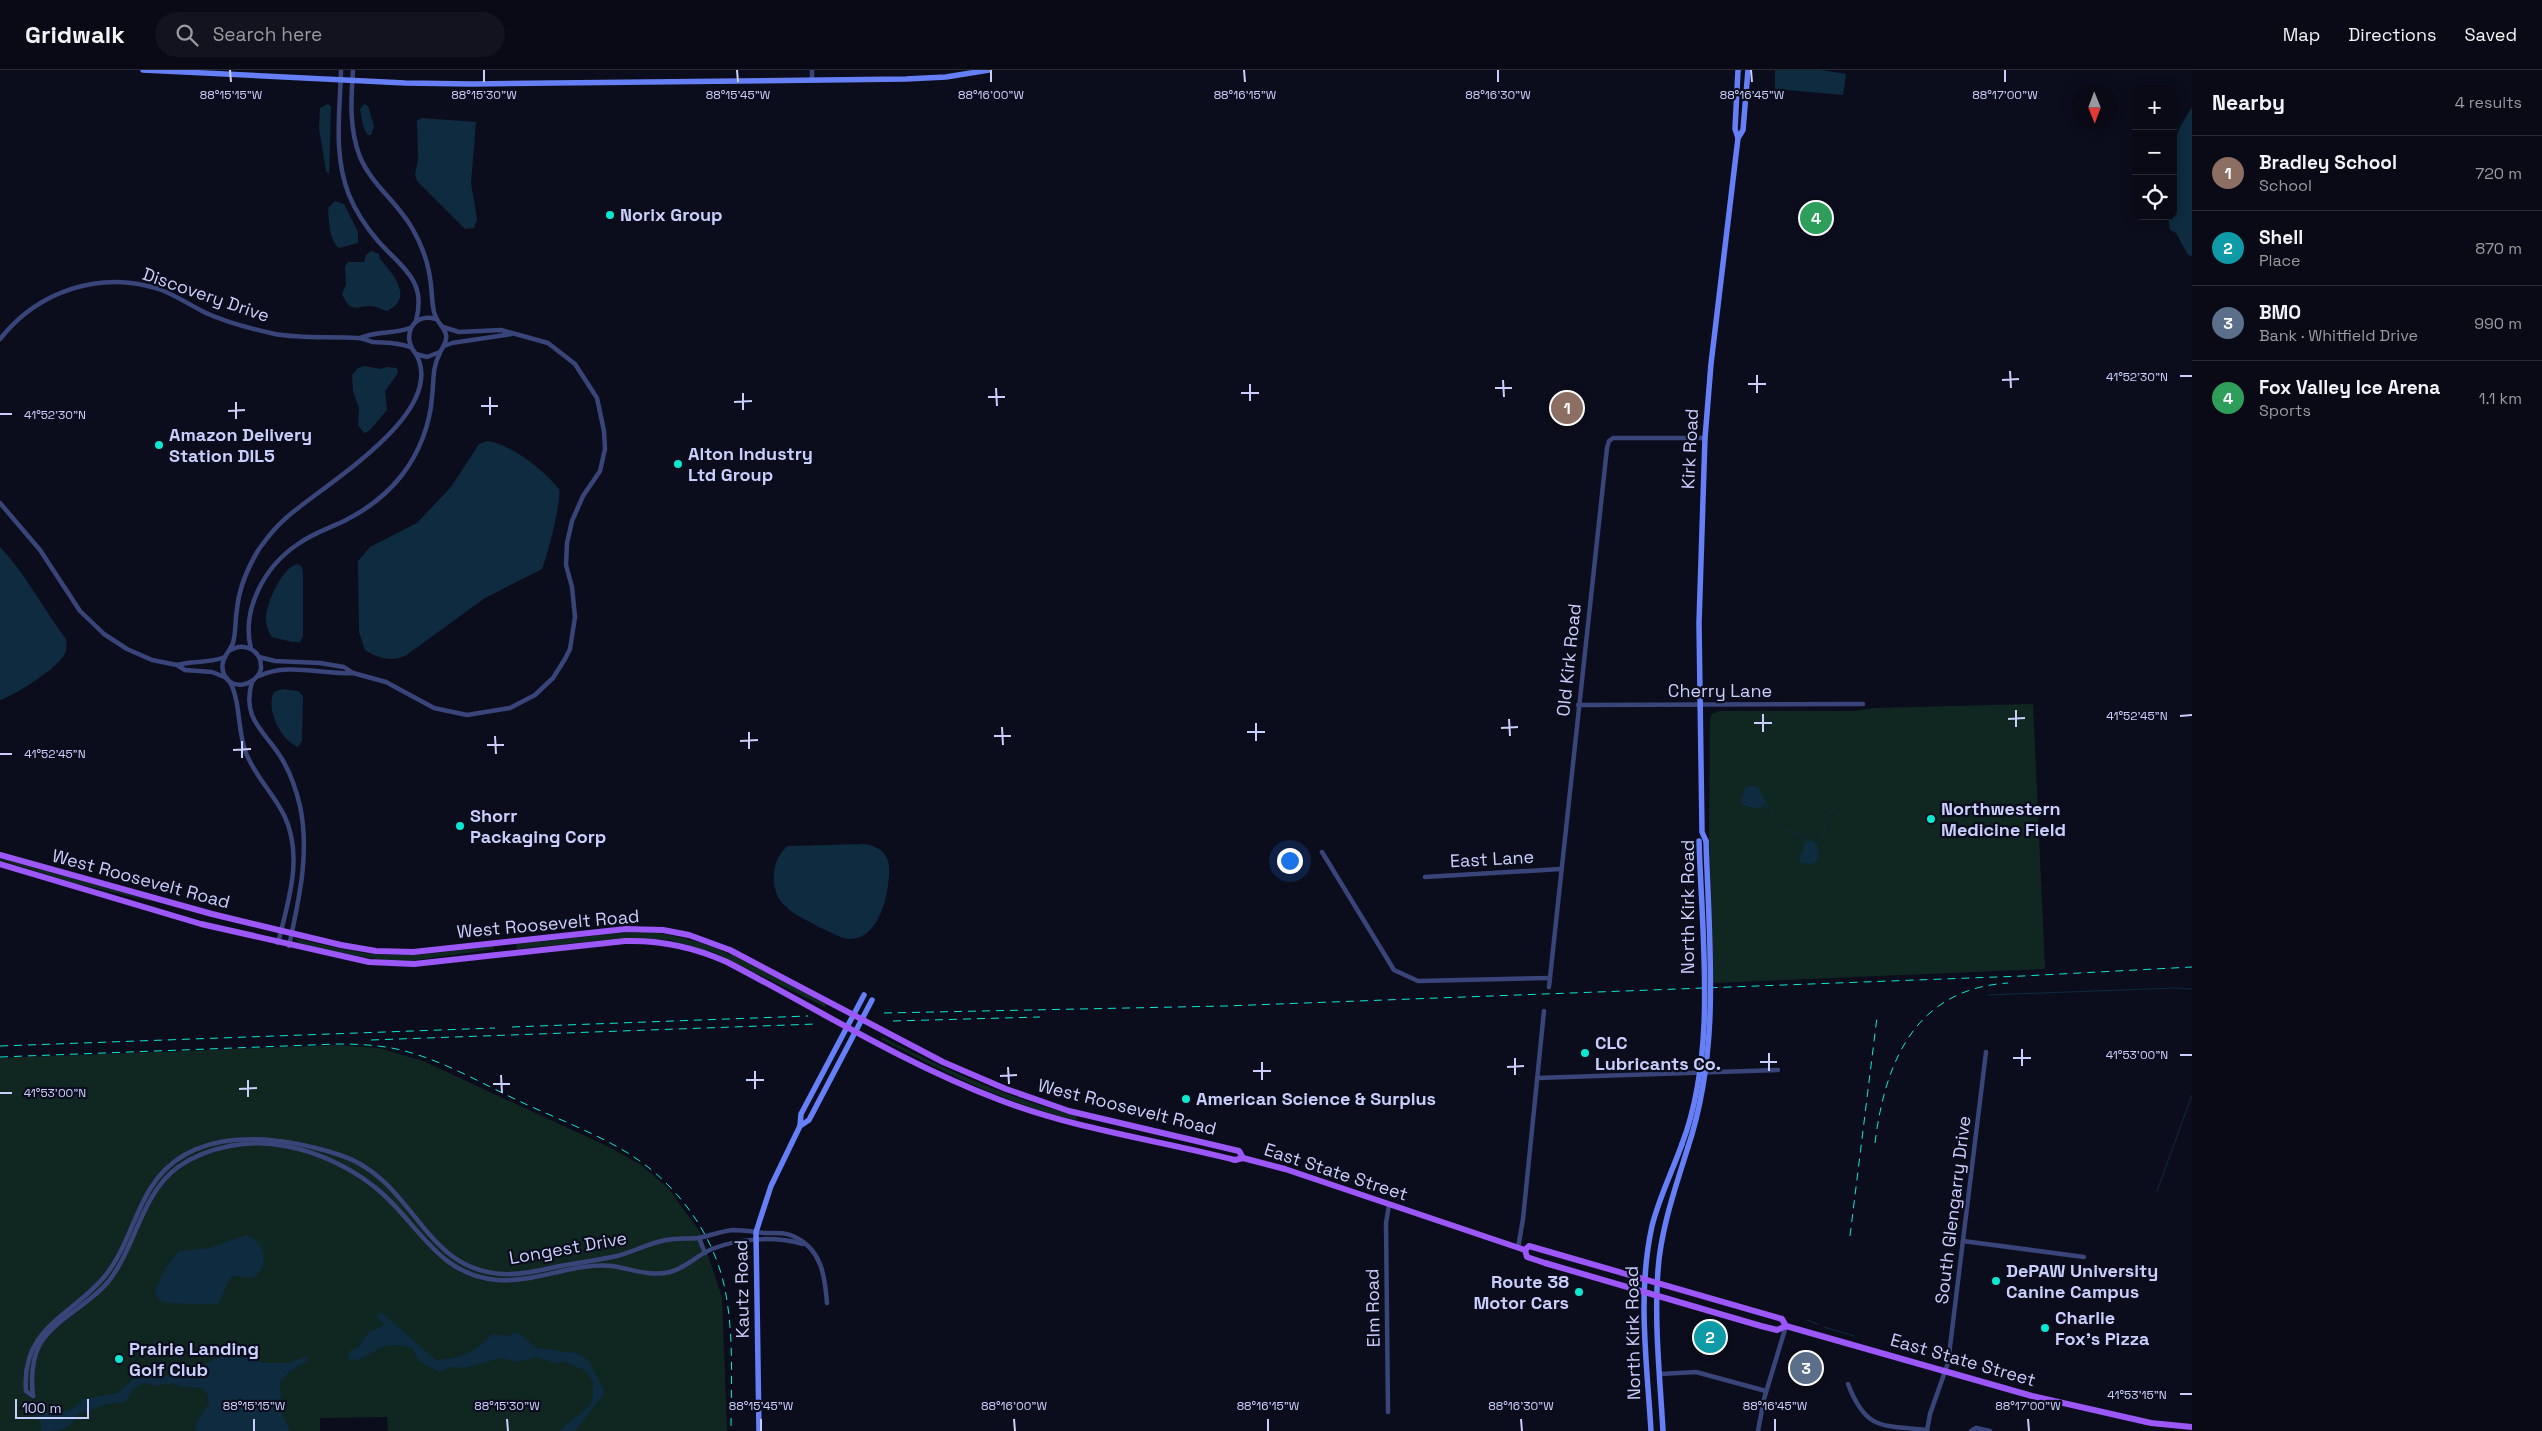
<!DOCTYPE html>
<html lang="en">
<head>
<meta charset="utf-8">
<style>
  body { margin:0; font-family:"Space Grotesk",sans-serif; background:#12131e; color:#f1f3f6 }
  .controls { position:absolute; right:15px; top:15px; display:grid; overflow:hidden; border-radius:10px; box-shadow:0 2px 12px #0003 }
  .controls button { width:45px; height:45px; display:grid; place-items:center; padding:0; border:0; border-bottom:1px solid #292b34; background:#090a15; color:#f1f3f6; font:25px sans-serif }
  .compass { position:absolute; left:2072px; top:15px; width:45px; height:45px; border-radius:50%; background:#090a15; box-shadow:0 2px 12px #0003; rotate:179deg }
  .scale { position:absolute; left:15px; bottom:12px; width:74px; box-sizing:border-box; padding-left:5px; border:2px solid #cacefc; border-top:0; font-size:14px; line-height:18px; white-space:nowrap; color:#cacefc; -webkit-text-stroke:4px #0c0d1c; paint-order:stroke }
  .you { position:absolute; left:1289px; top:790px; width:18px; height:18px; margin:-12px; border:4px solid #fff; border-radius:50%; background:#1a73e8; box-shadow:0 0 0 8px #1a73e833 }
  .badge { display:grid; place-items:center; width:32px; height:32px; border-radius:50%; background:#0b8043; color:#fff; font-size:16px; font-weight:700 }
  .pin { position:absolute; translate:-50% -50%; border:2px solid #fff; box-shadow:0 1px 5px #0006 }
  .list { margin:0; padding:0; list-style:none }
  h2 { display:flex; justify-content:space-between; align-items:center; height:65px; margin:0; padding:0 20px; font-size:21px }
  h2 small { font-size:16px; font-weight:400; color:#999aa0 }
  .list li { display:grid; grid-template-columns:32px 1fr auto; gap:15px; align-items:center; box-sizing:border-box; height:75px; padding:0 20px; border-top:1px solid #292b34 }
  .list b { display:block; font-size:19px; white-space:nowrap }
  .list p { margin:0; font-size:16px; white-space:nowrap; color:#999aa0 }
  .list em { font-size:16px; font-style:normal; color:#999aa0 }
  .icon { flex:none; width:28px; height:28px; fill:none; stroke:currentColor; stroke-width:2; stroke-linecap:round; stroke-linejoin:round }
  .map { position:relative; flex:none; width:2192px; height:1361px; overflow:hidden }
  header { display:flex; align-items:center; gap:30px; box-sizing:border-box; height:70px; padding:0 25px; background:#090a15; border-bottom:1px solid #292b34 }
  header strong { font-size:24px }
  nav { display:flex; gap:28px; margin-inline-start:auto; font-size:18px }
  .search { width:350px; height:45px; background:#12131e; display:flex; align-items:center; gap:12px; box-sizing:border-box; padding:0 18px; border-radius:28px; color:#999aa0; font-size:19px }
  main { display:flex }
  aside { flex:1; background:#090a15 }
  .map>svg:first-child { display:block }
  .green { fill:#102621 }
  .water { fill:#0e2b3f }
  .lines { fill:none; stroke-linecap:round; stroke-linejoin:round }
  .stream { stroke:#0e2b3f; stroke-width:1 }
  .street { stroke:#394479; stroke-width:4.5 }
  .secondary { stroke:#667ff7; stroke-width:5.5 }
  .primary { stroke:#9b57f7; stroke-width:6 }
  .rail { stroke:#0be7d1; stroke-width:1; stroke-dasharray:8 6; stroke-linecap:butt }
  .secondary-bridge { stroke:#667ff7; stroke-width:5.5 }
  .ticks { fill:none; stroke:#cacefc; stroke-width:2 }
  .poi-dot { fill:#0be7d1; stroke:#0c0d1c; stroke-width:2 }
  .labels { text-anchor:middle; stroke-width:4.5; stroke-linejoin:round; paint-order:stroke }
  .poi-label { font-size:18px; font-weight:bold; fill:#cacefc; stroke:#0c0d1c; text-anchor:start }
  .street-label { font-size:18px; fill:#cacefc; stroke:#0c0d1c }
  .ticks-label { font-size:12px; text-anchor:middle; fill:#cacefc; stroke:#0c0d1c; stroke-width:4.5; stroke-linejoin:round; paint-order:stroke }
</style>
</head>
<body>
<header>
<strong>Gridwalk</strong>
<div class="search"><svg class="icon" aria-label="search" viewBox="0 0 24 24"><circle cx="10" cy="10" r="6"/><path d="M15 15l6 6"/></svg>Search here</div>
<nav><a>Map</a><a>Directions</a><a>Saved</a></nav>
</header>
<main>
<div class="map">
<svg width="2192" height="1361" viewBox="0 0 2192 1361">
  <rect width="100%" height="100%" fill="#0c0d1c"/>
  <g class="green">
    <polygon points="2033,634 2045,899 1713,913 1709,768 1710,649 1712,644 1720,641 1853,641 1873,638"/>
    <polygon points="0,788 149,830 149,831 74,813 0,790"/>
    <path d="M 648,862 C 714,868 770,904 827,934 L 825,937 L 715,883 L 669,870 L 626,868 L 517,879 L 516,874 L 621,863 Z"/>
    <path d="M 294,868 C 325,875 357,884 389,885 C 424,886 459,880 493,876 L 494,879 L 410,891 L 391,891 L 333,882 L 300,873 Z"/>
    <path d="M 882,967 C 944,999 1009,1029 1077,1046 L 1076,1050 C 1006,1034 944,1002 881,969 Z"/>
    <polygon points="339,975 379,978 423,991 609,1077 641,1095 668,1118 700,1162 722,1227 727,1361 388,1361 387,1347 320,1348 320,1361 0,1361 0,988"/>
  </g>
  <g class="water">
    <polygon points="1775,0 1821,0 1846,4 1843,25 1775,19"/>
    <polygon points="328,34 331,37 329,104 326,101 319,58 320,38"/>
    <path d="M 364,34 L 368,36 L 374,56 L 371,65 L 368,65 C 362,58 362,48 360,39 Z"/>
    <polygon points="2192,37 2192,186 2188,185 2176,163 2170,160 2168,146 2173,146 2173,75 2180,57"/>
    <polygon points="421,48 476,52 471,113 477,149 474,158 465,159 417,111 415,105 418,90 417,51"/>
    <path d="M 335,131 L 344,134 L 358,162 L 358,173 L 339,178 C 329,170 329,151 328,138 Z"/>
    <path d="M 371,181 L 379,184 L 380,189 C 394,205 414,228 387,241 C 382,240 380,238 376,237 C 361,232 352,248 342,224 L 346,215 L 345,197 L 348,192 L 364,192 L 366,185 Z"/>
    <polygon points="364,296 381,299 387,297 397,298 398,303 385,321 387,340 369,361 364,363 358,355 359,338 353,321 352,305 358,298"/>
    <path d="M 487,371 C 511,374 544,400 559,419 C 562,429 547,488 542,499 L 485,528 L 405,586 C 390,592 378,588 365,580 L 359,562 L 358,491 L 370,477 L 417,453 L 451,417 L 479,374 Z"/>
    <path d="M 0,477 C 26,504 43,539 66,569 C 67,577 67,582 62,588 C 51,602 17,624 0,630 Z"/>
    <path d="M 298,494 L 302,497 L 303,506 L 303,566 L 300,572 L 292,572 L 272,567 C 268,561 265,553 266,545 C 268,530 283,496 298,494 Z"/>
    <path d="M 282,619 L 298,621 L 303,626 L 302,671 L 298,677 C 281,671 265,638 274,622 Z"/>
    <polygon points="1753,715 1759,718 1766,733 1759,739 1742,735 1741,730 1745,718"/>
    <polygon points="1811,770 1817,774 1819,788 1814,794 1801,793 1799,787 1803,781 1804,773"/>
    <path d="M 865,774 C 882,777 891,786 889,805 C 888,826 879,868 851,869 C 841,869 828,861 819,857 C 807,850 793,845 783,834 C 769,818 771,789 788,776 Z"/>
    <path d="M 247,1165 C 266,1173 271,1197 252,1208 L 237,1206 L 230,1208 L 219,1233 C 214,1235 169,1234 163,1232 C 158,1230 156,1225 155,1220 L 166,1197 L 179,1181 L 209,1178 Z"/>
    <path d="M 381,1242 L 436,1290 C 462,1288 474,1283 492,1264 L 508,1266 L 518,1262 L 536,1278 L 576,1283 L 584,1287 L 590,1293 L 605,1323 L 575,1361 L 559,1361 L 589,1336 L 592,1331 L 593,1312 L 586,1301 L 566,1292 L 556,1293 L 535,1287 L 518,1292 L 501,1288 L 464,1298 L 452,1297 L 439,1302 L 419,1291 L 412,1278 C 383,1271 382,1278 359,1290 L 348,1289 L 349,1281 L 357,1278 L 369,1262 L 384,1255 L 377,1247 Z"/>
    <path d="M 231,1282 L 243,1284 L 262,1293 L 288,1293 L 307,1286 L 307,1291 L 289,1302 L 280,1313 L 282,1343 L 290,1361 L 195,1361 L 197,1352 L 209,1333 L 207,1323 L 201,1318 L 181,1317 L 172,1313 L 155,1316 L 145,1313 L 133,1319 L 127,1330 L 123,1333 L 108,1334 L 78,1344 C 69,1361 61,1361 41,1361 L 41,1353 L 35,1346 L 43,1342 L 59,1344 L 72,1339 L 84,1329 L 118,1323 L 135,1307 L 183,1305 L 215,1289 L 218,1285 L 222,1286 Z"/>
  </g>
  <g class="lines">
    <g class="stream">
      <polyline points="1763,736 1771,737 1773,746"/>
      <polyline points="1776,752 1782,758 1800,765 1801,768 1805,767 1805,771"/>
      <path d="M 1817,774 C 1827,764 1823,748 1834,738"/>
      <polyline points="1988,925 2175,918 2192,919"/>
      <polyline points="2157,1121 2192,1025"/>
      <polyline points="1807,1250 1818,1254"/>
      <polyline points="1824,1257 1854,1266"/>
    </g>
    <g class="street">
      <path d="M 341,0 C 340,43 333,84 349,125 C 356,142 366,157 378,171 C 402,198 427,210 416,251"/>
      <path d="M 353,0 C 351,29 349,59 360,87 C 372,115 397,132 412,158 C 422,175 429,195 431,215 C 432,224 432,233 434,242 C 439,260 455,260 440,282 L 427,287 L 416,284 C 401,267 412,242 436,249"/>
      <polyline points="812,0 812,10"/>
      <path d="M 360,268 C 376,261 394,264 410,258"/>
      <path d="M 0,269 C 38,221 100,200 159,219 C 175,225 190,235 206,243 C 228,253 252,259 275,264 C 303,269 330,266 358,268 C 363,268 368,271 373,272 C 386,273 397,272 410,277"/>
      <polyline points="444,276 452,273 511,264"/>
      <polyline points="0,433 40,480 80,541 104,564 127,579 152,590 177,595 185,600 212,602 227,608"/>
      <path d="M 251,579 C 241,539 265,496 298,474 C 313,463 330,458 346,450 C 368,439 387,424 402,405 C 419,383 430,355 432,327 C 434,312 432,297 440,283"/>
      <path d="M 229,581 C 244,571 262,580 261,599 C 256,617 228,622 223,601 C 220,589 229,583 233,573 C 236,562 235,550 237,539 C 239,518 248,497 259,479 C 267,468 275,457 286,448 C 321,416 449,344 416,284"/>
      <polyline points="259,587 275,591 320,593 344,597 353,603 386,612 434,638 467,645 510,638 535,625 553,608 565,589 570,579 575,547 572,517 566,495 567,473 572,451 583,426 600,401 605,379 604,361 597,328 575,294 548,273 501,260 459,262 443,257"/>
      <path d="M 177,595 C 193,590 208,594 225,587"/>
      <path d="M 259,606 C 288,592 322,605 353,603"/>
      <path d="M 230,612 C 241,633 237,660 246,683 C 255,706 273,723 284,745 C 304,786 288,832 278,873"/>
      <path d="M 252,612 C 241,649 265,661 282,689 C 291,704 296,719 300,736 C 310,783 299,829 289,876"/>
      <polyline points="1578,635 1863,634"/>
      <polyline points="1322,782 1394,900 1418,911 1550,908"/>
      <polyline points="1425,807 1560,799"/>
      <polyline points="1549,917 1607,378 1609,371 1613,368 1705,368"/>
      <polyline points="1537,1008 1778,1000"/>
      <polyline points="699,1168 705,1183"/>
      <polyline points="1963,1171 2084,1187"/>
      <polyline points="1518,1178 1523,1149 1544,941"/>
      <polyline points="1660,1304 1696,1302 1766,1321"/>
      <path d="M 1848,1314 C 1866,1361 1882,1355 1927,1360"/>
      <path d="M 33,1326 L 26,1321 C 21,1257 71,1247 105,1206 C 126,1180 133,1147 150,1119 C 190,1053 279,1065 340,1085 C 416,1110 421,1200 503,1204 C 522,1205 542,1200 560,1196 C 579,1193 598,1190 617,1186 C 633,1182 649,1173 666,1170 C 677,1168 687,1169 698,1168 C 710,1166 721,1161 733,1160 C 744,1160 754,1162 764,1163 C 775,1163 786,1162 795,1167 C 822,1180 825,1207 827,1233"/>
      <path d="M 33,1326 C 31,1309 32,1289 40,1274 C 56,1248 89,1235 108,1212 C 136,1177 141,1124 178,1097 C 208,1076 250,1069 285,1076 C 320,1082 358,1101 384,1125 C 421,1159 440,1205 497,1210 C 536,1213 574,1192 612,1196 C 632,1199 650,1207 670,1202 C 686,1198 697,1185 712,1179 C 739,1168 775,1166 803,1174"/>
      <polyline points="1388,1342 1386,1153 1389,1135"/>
      <polyline points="1758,1361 1764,1329 1786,1256"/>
      <polyline points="1927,1361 1930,1344 1948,1293 1986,982"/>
      <polyline points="1971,1361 1976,1358 1990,1361"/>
    </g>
    <g class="secondary">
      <polyline points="143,0 405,13 472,14 906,9 946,7 989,0"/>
      <polyline points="1738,68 1743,60 1748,0"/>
      <polyline points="1706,771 1702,762 1699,553 1705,368 1711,294 1738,68 1735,59 1738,0"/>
      <polyline points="800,1056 809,1050 872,930"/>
      <polyline points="759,1361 756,1162 771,1116 800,1056 801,1044 864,925"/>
      <path d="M 1651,1361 C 1647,1293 1637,1224 1652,1156 C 1659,1128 1672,1102 1682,1074"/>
      <path d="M 1663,1361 C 1660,1308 1654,1253 1658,1200 C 1661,1158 1676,1116 1688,1077"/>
    </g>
    <g class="primary">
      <polyline points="0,785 212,844 341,875 376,881 413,882 626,859 663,860 689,865 730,880 943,992 1006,1019 1069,1041 1239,1081 1243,1088"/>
      <path d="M 0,794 L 201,854 L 369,892 L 414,894 L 625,871 C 661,870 694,877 727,892 C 817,939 905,994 1000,1030 C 1075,1059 1157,1070 1235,1090 L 1243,1088 L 1285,1099 L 1525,1180 L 1527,1187 L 1545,1193 L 1761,1256 L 1777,1260 L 1786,1256 L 2032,1326 L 2151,1353 L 2192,1357"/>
      <polyline points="1525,1180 1529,1176 1782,1249 1786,1256"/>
    </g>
    <g class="rail">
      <polyline points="884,943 1225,936 2023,906 2192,897"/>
      <polyline points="893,951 1040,947"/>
      <polyline points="512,957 808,946"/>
      <polyline points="371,970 816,954"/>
      <polyline points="0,976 495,958"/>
      <path d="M 0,987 L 337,974 C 359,974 380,975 401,980 C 442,990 481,1013 519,1031 C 557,1049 599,1064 634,1087 C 681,1118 717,1170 726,1225 C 734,1269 731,1316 731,1361"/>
      <path d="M 1875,1073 C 1885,992 1915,919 2008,913"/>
      <polyline points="1850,1166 1877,947"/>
    </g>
    <g class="secondary-bridge">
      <path d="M 1682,1074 C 1717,982 1702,869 1699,771"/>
      <path d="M 1688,1077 C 1721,978 1709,873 1706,771"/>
    </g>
  </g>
  <path class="ticks" d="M 230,0 L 231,12M 484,0 L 484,12M 737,0 L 738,12M 991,0 L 991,12M 1244,0 L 1245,12M 1498,0 L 1498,12M 1751,0 L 1752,12M 2005,0 L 2005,12M 2010,301 L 2011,318M 1757,305 L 1757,323M 2180,306 L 2192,306M 1503,310 L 1504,327M 2002,310 L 2019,309M 1250,314 L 1250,331M 1748,314 L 1766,314M 996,318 L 997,336M 1495,318 L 1512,318M 743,323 L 743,340M 1241,323 L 1259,323M 490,327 L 490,345M 988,327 L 1005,327M 236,332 L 236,349M 734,332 L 752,331M 481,336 L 498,336M 228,341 L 245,340M 0,344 L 12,344M 2016,640 L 2016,657M 1763,644 L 1763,662M 2180,646 L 2192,645M 1509,649 L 1510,666M 2008,649 L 2025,648M 1256,653 L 1256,671M 1754,653 L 1772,653M 1002,657 L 1003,675M 1501,658 L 1518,657M 749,662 L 749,679M 1247,662 L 1265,662M 495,666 L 496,684M 994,666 L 1011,666M 242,671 L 242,688M 740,671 L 758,670M 487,675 L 504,675M 233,680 L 251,679M 0,684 L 12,684M 2022,979 L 2022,996M 1769,983 L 1769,1001M 2180,985 L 2192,985M 1515,988 L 1515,1005M 2013,988 L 2031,988M 1262,992 L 1262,1010M 1760,992 L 1777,992M 1008,997 L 1009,1014M 1507,997 L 1524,996M 755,1001 L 755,1019M 1253,1001 L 1271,1001M 501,1005 L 502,1023M 1000,1006 L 1017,1005M 248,1010 L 248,1027M 746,1010 L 764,1010M 493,1014 L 510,1014M 239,1019 L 257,1018M 0,1023 L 12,1023M 2180,1324 L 2192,1324M 254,1349 L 254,1361M 507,1349 L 508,1361M 761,1349 L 761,1361M 1014,1349 L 1015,1361M 1268,1349 L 1268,1361M 1521,1349 L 1522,1361M 1775,1349 L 1775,1361M 2028,1349 L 2029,1361"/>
  <g class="poi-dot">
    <circle cx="610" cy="145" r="5"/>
    <circle cx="159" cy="375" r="5"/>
    <circle cx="678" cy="394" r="5"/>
    <circle cx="1931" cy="749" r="5"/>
    <circle cx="460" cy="756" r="5"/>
    <circle cx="1585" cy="983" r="5"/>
    <circle cx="1186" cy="1029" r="5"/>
    <circle cx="1996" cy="1211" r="5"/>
    <circle cx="1579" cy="1222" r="5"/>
    <circle cx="2045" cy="1258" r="5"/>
    <circle cx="119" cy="1289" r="5"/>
  </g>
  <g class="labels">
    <g class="poi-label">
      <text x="620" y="151">Norix Group</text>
      <text x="169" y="371">Amazon Delivery<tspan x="169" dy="21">Station DIL5</tspan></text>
      <text x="688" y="390">Alton Industry<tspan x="688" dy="21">Ltd Group</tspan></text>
      <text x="1941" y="745">Northwestern<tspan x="1941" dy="21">Medicine Field</tspan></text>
      <text x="470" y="752">Shorr<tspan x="470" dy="21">Packaging Corp</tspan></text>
      <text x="1595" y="979">CLC<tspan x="1595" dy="21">Lubricants Co.</tspan></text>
      <text x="1196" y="1035">American Science &amp; Surplus</text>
      <text x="2006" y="1207">DePAW University<tspan x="2006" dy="21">Canine Campus</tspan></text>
      <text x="1569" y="1218" text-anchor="end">Route 38<tspan x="1569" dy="21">Motor Cars</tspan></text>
      <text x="2055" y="1254">Charlie<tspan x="2055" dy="21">Fox's Pizza</tspan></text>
      <text x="129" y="1285">Prairie Landing<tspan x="129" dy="21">Golf Club</tspan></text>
    </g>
    <g class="street-label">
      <text transform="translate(206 225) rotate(19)" y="6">Discovery Drive</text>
      <text transform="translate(1690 379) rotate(-87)" y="6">Kirk Road</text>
      <text transform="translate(1569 590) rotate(-84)" y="6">Old Kirk Road</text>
      <text x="1720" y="627">Cherry Lane</text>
      <text transform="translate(1492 789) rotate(-3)" y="6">East Lane</text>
      <text transform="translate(141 809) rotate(15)" y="6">West Roosevelt Road</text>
      <text transform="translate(1688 837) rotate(-90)" y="6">North Kirk Road</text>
      <text transform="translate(548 854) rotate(-5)" y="6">West Roosevelt Road</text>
      <text transform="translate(1127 1037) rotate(14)" y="6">West Roosevelt Road</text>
      <text transform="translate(1336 1102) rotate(18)" y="6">East State Street</text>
      <text transform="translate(1953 1140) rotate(-83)" y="6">South Glengarry Drive</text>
      <text transform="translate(568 1178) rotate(-10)" y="6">Longest Drive</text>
      <text transform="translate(742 1219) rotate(-91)" y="6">Kautz Road</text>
      <text transform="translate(1373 1238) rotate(-91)" y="6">Elm Road</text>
      <text transform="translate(1633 1263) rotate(-91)" y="6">North Kirk Road</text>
      <text transform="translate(1963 1290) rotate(16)" y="6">East State Street</text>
    </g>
  </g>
  <g class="ticks-label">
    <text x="231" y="29">88°15'15"W</text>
    <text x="484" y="29">88°15'30"W</text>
    <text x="738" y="29">88°15'45"W</text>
    <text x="991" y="29">88°16'00"W</text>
    <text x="1245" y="29">88°16'15"W</text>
    <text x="1498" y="29">88°16'30"W</text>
    <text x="1752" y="29">88°16'45"W</text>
    <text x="2005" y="29">88°17'00"W</text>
    <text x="2137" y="311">41°52'30"N</text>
    <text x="55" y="349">41°52'30"N</text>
    <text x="2137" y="650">41°52'45"N</text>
    <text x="55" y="688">41°52'45"N</text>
    <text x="2137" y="989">41°53'00"N</text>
    <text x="55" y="1027">41°53'00"N</text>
    <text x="2137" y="1329">41°53'15"N</text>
    <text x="254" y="1340">88°15'15"W</text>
    <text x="507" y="1340">88°15'30"W</text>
    <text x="761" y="1340">88°15'45"W</text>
    <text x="1014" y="1340">88°16'00"W</text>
    <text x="1268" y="1340">88°16'15"W</text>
    <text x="1521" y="1340">88°16'30"W</text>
    <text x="1775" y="1340">88°16'45"W</text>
    <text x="2028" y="1340">88°17'00"W</text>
  </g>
</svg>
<div class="controls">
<button>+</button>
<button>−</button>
<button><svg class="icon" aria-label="locate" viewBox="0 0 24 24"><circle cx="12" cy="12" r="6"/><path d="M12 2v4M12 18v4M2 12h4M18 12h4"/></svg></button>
</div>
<svg class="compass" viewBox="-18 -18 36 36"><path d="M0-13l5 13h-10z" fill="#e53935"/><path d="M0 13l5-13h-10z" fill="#999aa0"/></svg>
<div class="scale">100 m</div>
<div class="you"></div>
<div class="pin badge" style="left:1567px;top:338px;background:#8d6e63">1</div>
<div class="pin badge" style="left:1710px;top:1267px;background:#0f9aa8">2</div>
<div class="pin badge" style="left:1806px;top:1298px;background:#5c6f8a">3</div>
<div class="pin badge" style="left:1816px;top:148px;background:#2e9e5b">4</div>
</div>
<aside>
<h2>Nearby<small>4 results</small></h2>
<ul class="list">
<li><span class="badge" style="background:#8d6e63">1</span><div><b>Bradley School</b><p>School</p></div><em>720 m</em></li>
<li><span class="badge" style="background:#0f9aa8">2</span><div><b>Shell</b><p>Place</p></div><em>870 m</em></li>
<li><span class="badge" style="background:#5c6f8a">3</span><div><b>BMO</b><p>Bank · Whitfield Drive</p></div><em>990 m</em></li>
<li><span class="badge" style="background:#2e9e5b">4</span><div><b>Fox Valley Ice Arena</b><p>Sports</p></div><em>1.1 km</em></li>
</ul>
</aside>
</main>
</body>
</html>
